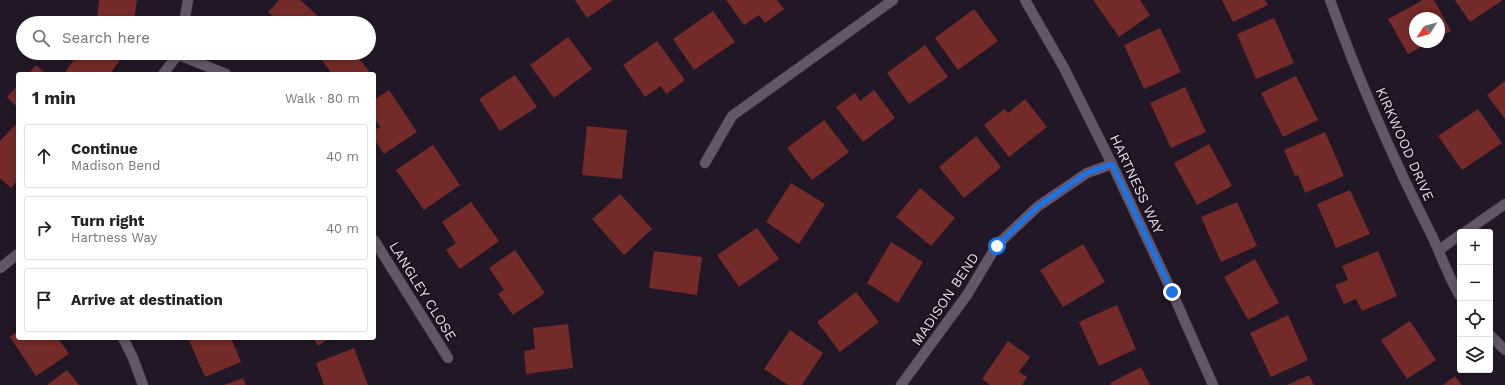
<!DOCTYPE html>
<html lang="en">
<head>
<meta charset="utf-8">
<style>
  body { margin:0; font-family:"Work Sans",sans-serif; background:#f2f2f2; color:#222 }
  .controls { position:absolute; right:12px; bottom:12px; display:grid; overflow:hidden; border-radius:4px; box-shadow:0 2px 6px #0003 }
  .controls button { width:36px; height:36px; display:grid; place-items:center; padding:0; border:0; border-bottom:1px solid #e0e0e0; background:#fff; color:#222; font:20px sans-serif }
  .compass { position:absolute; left:1409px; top:12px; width:36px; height:36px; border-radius:50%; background:#fff; box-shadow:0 2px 6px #0003; rotate:234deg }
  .stop { position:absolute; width:12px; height:12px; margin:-9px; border:3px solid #1a73e8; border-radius:50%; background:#fff }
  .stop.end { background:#1a73e8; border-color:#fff; box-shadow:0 1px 4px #0008 }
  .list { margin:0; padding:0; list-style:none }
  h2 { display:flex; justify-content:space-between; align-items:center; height:52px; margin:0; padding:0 16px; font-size:17px }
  h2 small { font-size:13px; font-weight:400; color:#767676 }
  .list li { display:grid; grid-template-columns:26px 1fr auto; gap:12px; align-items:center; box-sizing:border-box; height:64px; margin:0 8px 8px; padding:0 8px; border:1px solid #e0e0e0; border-radius:4px }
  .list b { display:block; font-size:15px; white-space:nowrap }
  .list p { margin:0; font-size:13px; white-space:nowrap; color:#767676 }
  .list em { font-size:13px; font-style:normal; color:#767676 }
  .icon { flex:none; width:22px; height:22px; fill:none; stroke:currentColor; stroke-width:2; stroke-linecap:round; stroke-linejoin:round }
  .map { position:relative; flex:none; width:1505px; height:385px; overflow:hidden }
  .search { position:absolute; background:#fff; box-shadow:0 2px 6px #0003; left:16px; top:16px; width:360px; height:44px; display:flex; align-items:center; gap:10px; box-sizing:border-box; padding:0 14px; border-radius:22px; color:#767676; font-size:15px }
  .panel { position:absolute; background:#fff; box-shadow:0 2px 6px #0003; left:16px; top:72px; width:360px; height:268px; border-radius:4px }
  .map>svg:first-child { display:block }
  .building { fill:#732a28 }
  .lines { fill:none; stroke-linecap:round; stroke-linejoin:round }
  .street-casing { stroke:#3b333f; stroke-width:11 }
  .street { stroke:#635668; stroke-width:10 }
  .route { stroke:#1a73e8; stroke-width:5 }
  .labels { text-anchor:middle; stroke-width:3.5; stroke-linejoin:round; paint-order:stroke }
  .street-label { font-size:14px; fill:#e5dde8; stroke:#180e1c }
</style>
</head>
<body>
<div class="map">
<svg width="1505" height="385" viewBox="0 0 1505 385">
  <rect width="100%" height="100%" fill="#221726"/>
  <g class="building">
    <polygon points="99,0 137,0 134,22 97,17"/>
    <polygon points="279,0 300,0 326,23 281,23 268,12"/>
    <polygon points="575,0 613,0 587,18"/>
    <polygon points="726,0 777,0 784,9 765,23 759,15 744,25"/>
    <polygon points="1093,0 1140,0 1150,15 1119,37"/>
    <polygon points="1222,0 1265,0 1268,5 1233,22"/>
    <polygon points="1423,0 1434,0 1451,31 1439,37 1439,18 1415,18 1415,42 1430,42 1408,54 1388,19"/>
    <polygon points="1455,0 1503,0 1470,22"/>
    <polygon points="974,9 998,41 958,70 935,38"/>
    <polygon points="713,11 735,42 694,70 673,39"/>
    <polygon points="1274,18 1294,63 1256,79 1237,34"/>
    <polygon points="1160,28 1181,72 1144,89 1124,45"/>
    <polygon points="568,37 592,69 554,98 530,65"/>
    <polygon points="657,41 685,80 666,94 661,86 645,97 623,65"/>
    <polygon points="925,45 948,77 909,104 887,73"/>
    <polygon points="79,53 125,53 110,74 70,74 66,71"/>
    <polygon points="329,53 355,53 371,74 332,74 321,59"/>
    <polygon points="36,65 46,74 28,74"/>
    <polygon points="515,75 537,107 500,131 479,99"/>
    <polygon points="1296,76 1318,120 1283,137 1261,93"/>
    <polygon points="1505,81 1505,119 1487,95"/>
    <polygon points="18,85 18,108 7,97"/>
    <polygon points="1185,87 1206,132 1171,148 1150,103"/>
    <polygon points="389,90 417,132 384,154 374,139 374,130 380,127 374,118 374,100"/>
    <polygon points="874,90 895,118 863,142 836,107 855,93 860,101"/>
    <polygon points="1025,99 1047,127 1009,157 984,125 1004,109 1008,113"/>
    <polygon points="1478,109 1502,143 1462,170 1438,136"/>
    <polygon points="824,120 849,152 812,180 787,148"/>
    <polygon points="15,125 18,127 18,180 11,188 0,178 0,141"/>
    <polygon points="587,126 627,130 622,179 582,175"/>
    <polygon points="1325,132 1344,176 1305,193 1298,175 1295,176 1284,150"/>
    <polygon points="976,136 1001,167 964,198 939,167"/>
    <polygon points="1209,144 1232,186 1197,205 1174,163"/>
    <polygon points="433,145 460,185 424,210 396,170"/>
    <polygon points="791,183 825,204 799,244 766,222"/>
    <polygon points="920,188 955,218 931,246 896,217"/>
    <polygon points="1350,190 1370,234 1336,248 1317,204"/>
    <polygon points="620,194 652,229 624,255 592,219"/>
    <polygon points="471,202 499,241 460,269 446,250 456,243 442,222"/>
    <polygon points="1237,202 1257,246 1221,262 1201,217"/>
    <polygon points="757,228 779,259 739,287 717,255"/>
    <polygon points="891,242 923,262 898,303 867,283"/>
    <polygon points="1083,244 1105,282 1063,307 1040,270"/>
    <polygon points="515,250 545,293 513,315 498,294 504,290 489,268"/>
    <polygon points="654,251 702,257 697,295 649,288"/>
    <polygon points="1378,251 1397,296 1362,311 1356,299 1344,304 1335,285 1348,280 1342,266"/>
    <polygon points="1255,259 1279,303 1248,320 1224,277"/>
    <polygon points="856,292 879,322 840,352 817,322"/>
    <polygon points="1117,305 1136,349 1099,366 1079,322"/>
    <polygon points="1288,315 1308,360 1271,377 1250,333"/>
    <polygon points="1410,321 1436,360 1407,379 1381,340"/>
    <polygon points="568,324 573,368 526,374 524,351 535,349 533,328"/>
    <polygon points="790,330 823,353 802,385 788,385 764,369"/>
    <polygon points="18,331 18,338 58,338 69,354 36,376 10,337"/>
    <polygon points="188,338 231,338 241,362 205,377"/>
    <polygon points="313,338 329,338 318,346"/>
    <polygon points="1008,341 1030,357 1019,372 1027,377 1022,385 990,385 982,379"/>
    <polygon points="354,348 368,385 324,385 316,363"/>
    <polygon points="1141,367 1150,385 1111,385 1110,383"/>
    <polygon points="67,370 79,385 47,385"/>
    <polygon points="1309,375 1314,385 1287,385"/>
    <polygon points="1455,376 1462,385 1443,385"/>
    <polygon points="243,378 246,385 224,385"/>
  </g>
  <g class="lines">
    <g class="street-casing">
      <g id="street">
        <polyline points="1025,0 1064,68 1112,164 1172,292 1213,385"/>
        <path d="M 1330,0 C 1359,81 1394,161 1433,238 C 1442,258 1449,278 1460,296"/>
        <polyline points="184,23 188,0"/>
        <polyline points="179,55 226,74"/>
        <polyline points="163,74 179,53"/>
        <polyline points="705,163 732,116 893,0"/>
        <polyline points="1465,232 1505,204"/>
        <polyline points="374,240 448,358"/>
        <polyline points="1439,250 1460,235"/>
        <polyline points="0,268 18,254"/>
        <polyline points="1490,335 1505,350"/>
        <polyline points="123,338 133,358 143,385"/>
        <polyline points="901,385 967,295 997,245 1037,207 1087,173 1112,164"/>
      </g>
    </g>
    <use href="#street" class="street"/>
  </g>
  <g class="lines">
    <polyline class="route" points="997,246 1037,207 1087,173 1112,164 1172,292"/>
  </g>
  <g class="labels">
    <g class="street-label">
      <text transform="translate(1405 144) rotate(66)" y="5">KIRKWOOD DRIVE</text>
      <text transform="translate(1137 184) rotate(65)" y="5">HARTNESS WAY</text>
      <text transform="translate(423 291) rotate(58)" y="5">LANGLEY CLOSE</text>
      <text transform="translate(945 299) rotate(-56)" y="5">MADISON BEND</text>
    </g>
  </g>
</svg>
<div class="controls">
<button>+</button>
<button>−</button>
<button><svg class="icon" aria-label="locate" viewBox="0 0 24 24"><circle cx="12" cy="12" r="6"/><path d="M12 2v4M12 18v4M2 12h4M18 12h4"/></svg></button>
<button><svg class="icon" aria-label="layers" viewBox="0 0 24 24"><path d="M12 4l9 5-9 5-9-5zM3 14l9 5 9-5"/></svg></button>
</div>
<svg class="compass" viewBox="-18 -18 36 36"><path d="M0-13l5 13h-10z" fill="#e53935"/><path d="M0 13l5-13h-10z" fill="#767676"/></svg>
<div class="stop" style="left:997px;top:246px"></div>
<div class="stop end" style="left:1172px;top:292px"></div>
<div class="search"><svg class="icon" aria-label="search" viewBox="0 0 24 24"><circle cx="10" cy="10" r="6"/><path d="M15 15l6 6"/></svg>Search here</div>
<section class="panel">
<h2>1 min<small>Walk · 80 m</small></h2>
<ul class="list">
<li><svg class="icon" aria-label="ahead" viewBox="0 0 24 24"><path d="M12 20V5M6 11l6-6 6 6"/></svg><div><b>Continue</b><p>Madison Bend</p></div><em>40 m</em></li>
<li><svg class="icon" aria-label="right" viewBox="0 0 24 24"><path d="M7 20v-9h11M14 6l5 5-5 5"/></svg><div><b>Turn right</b><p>Hartness Way</p></div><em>40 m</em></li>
<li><svg class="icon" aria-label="arrive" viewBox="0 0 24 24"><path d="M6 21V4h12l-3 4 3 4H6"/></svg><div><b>Arrive at destination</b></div></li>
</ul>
</section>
</div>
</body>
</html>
